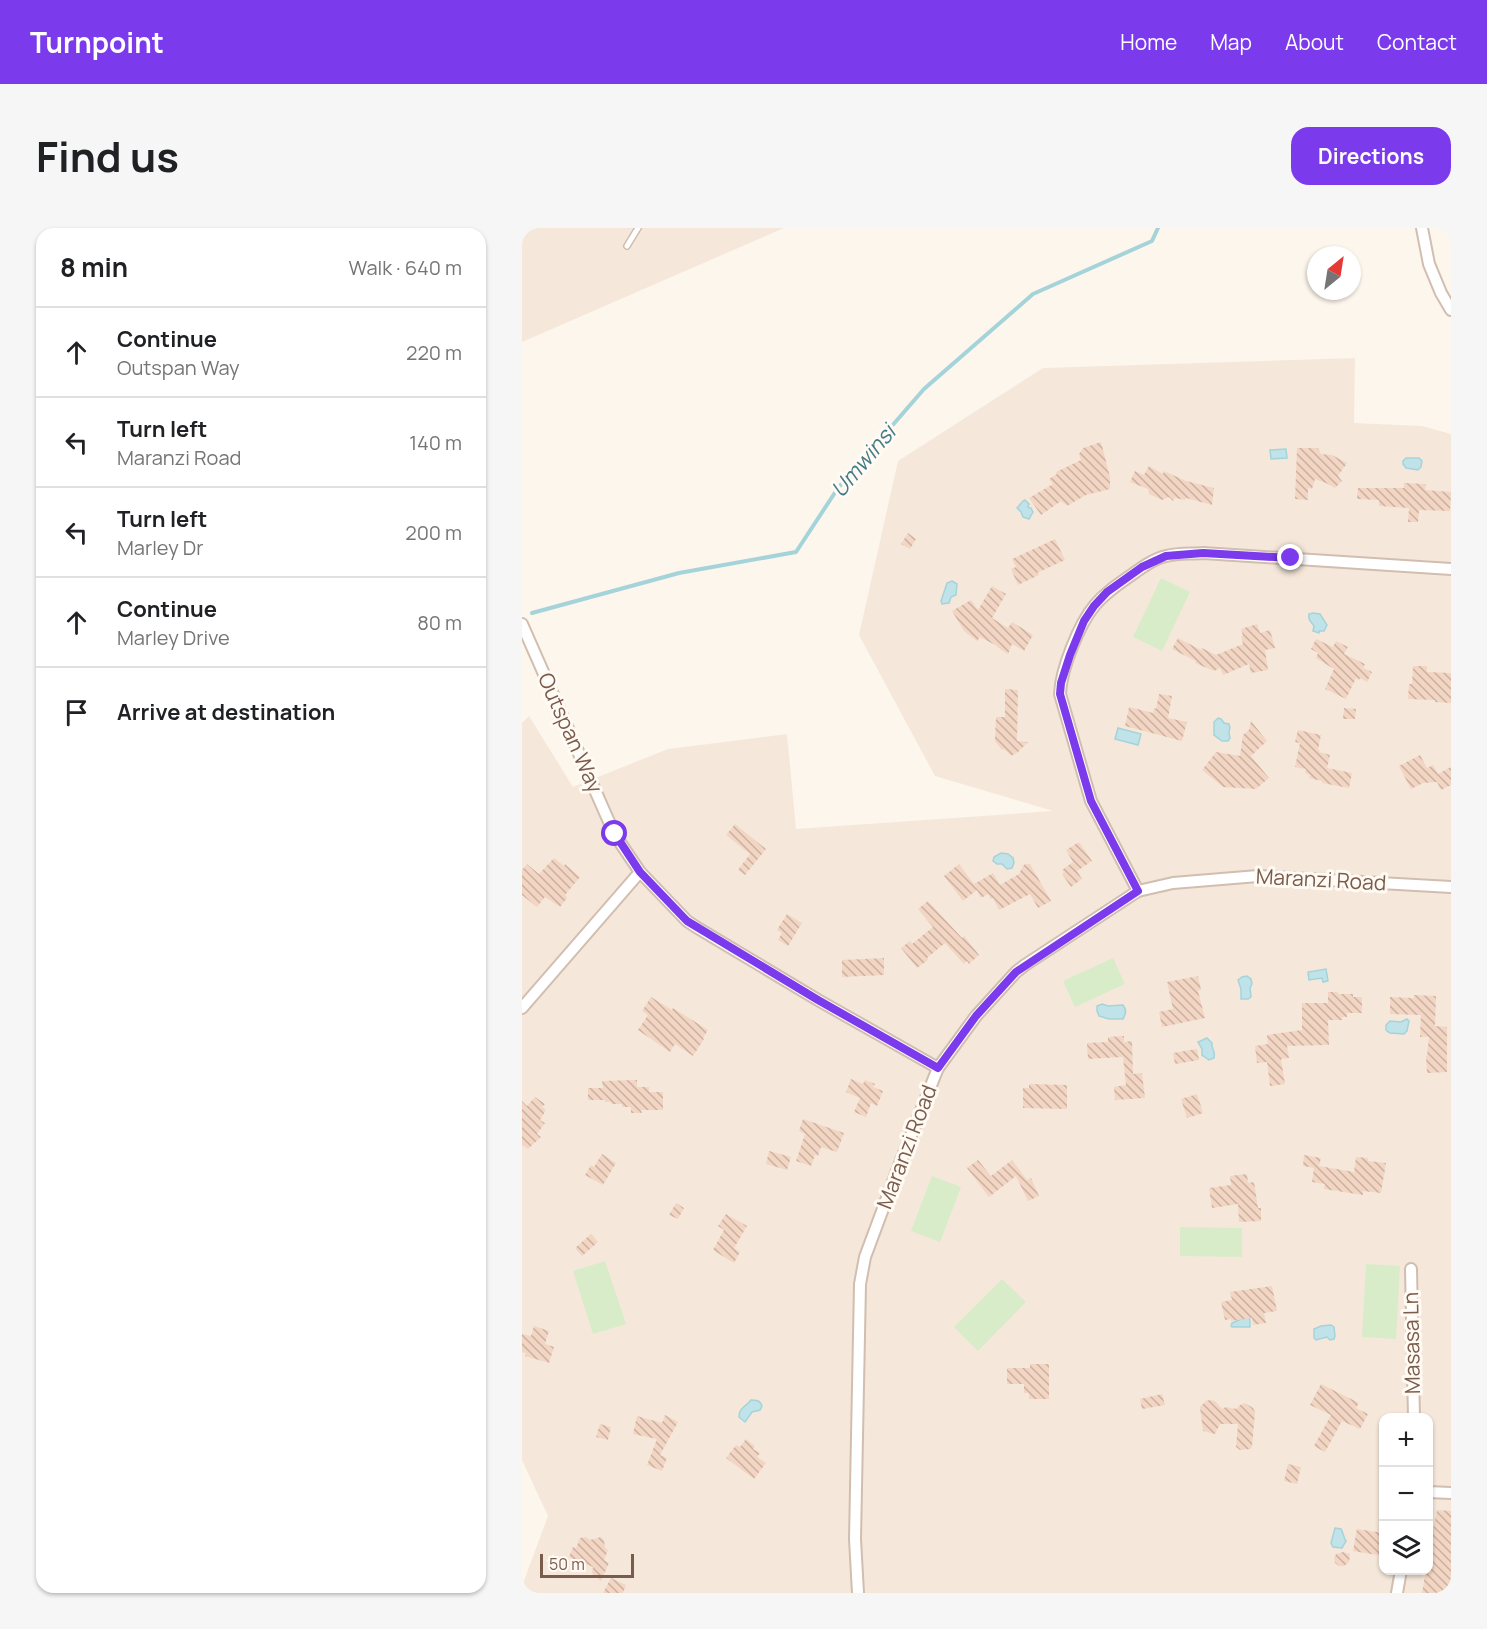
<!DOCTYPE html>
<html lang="en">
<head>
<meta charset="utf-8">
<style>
  body { margin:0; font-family:Manrope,sans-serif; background:#f6f6f6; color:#202124 }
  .controls { position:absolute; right:18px; bottom:18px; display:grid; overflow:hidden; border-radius:12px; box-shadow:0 2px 4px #0004 }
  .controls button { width:54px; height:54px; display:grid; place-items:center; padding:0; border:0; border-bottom:2px solid #e0e0e0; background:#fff; color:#202124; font:30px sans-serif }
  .compass { position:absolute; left:785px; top:18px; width:54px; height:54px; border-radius:50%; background:#fff; box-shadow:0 2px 4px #0004; rotate:30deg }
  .scale { position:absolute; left:18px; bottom:15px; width:94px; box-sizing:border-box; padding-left:6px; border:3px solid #7a5c4d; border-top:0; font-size:16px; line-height:21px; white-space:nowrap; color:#7a5c4d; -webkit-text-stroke:4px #fffaf3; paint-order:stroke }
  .stop { position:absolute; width:18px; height:18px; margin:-14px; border:4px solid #7c3aed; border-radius:50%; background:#fff }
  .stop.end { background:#7c3aed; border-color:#fff; box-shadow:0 2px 6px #0008 }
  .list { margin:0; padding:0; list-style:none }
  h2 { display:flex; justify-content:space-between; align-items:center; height:78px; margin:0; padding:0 24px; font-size:26px }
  h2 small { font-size:20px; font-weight:400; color:#757577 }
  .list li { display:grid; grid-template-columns:39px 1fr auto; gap:18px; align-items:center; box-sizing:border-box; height:90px; padding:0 24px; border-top:2px solid #e0e0e0 }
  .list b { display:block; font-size:22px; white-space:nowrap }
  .list p { margin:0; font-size:20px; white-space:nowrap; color:#757577 }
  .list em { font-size:20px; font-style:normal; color:#757577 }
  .icon { flex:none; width:33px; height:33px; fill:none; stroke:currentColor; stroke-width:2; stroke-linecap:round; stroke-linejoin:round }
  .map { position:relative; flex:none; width:929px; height:1365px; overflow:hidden; border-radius:18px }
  header { display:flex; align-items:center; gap:36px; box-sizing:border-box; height:84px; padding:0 30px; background:#7c3aed; color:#fff }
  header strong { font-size:28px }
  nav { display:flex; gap:33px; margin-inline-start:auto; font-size:21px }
  .intro { display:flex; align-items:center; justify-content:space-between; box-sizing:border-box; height:144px; padding:0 36px }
  h1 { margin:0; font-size:42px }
  .button { padding:15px 27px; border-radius:18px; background:#7c3aed; color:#fff; font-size:21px; font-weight:700 }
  main { display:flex; gap:36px; padding:0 36px }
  aside { flex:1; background:#fff; border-radius:18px; box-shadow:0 2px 4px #0004 }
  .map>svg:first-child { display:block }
  .residential { fill:#f5e8da; fill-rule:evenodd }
  .pitch { fill:#d8ecc9 }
  .water { fill:#bfe3e8; stroke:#a5d3da; stroke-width:1.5 }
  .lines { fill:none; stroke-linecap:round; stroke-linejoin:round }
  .stream { stroke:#a5d3da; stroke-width:4 }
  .building { fill:url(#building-back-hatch) }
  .service-casing { stroke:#d1beb0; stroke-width:8 }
  .minor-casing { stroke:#d1beb0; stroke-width:14 }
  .service { stroke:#fff; stroke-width:5 }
  .minor { stroke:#fff; stroke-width:10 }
  .route { stroke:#7c3aed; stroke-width:8 }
  .labels { text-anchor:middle; stroke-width:6; stroke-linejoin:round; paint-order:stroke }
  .street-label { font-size:21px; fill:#7a5c4d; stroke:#fffaf3 }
  .water-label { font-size:22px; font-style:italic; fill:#437c86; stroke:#fffaf3 }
</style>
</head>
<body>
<header>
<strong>Turnpoint</strong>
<nav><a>Home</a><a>Map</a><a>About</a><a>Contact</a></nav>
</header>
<div class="intro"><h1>Find us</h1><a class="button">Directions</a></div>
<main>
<aside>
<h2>8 min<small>Walk · 640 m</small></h2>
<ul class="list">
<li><svg class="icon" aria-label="ahead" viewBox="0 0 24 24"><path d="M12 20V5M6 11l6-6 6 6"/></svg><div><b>Continue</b><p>Outspan Way</p></div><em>220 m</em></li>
<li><svg class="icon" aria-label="left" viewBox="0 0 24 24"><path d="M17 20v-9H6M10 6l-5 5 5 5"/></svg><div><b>Turn left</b><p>Maranzi Road</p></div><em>140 m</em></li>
<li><svg class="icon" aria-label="left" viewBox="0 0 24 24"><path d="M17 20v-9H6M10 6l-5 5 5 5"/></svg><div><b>Turn left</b><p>Marley Dr</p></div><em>200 m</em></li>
<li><svg class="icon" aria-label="ahead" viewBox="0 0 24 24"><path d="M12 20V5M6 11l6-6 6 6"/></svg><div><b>Continue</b><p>Marley Drive</p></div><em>80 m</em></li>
<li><svg class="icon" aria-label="arrive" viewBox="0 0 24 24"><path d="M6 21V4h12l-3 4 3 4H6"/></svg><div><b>Arrive at destination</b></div></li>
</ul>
</aside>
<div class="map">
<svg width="929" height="1365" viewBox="0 0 929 1365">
  <defs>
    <pattern id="building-back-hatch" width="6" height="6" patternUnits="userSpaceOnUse" patternTransform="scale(1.5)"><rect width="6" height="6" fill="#f3d5c3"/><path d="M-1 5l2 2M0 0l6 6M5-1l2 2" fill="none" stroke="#cab0a1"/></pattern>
  </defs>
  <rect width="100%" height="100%" fill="#fdf6ec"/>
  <g class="residential">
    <polygon points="0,0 262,0 0,114"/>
    <path d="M 833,130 L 832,195 L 900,198 L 929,206 L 929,1365 L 0,1365 L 0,1358 L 26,1288 L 0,1232 L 0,495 L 7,488 L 51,559 L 146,521 L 265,506 L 274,601 L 531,583 L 413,548 L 337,407 L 376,233 L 521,140 ZM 862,1190 L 906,1190 L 906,1342 L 862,1342 Z"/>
  </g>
  <g class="pitch">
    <polygon points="639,350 668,364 640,423 611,409"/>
    <polygon points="591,730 603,756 553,779 541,753"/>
    <polygon points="410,948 439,959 418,1014 389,1003"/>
    <polygon points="658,999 720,1000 720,1029 658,1028"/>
    <polygon points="83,1033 104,1096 71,1106 51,1043"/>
    <polygon points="844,1036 878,1038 874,1111 840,1109"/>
    <polygon points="480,1051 504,1074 456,1123 432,1099"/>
  </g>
  <g class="water">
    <polygon points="764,221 765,230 749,231 748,222"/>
    <polygon points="884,230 897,230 900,233 899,239 896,242 884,240 881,236 881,233"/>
    <polygon points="503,272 507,276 506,279 509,280 511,284 507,291 501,289 499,284 495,280 501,273"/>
    <polygon points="430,353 435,356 434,367 429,369 427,375 420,376 419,373 425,355"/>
    <path d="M 791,385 L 798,386 L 805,397 L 802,403 L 797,403 L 797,405 L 791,403 L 792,398 C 789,393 786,393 787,386 Z"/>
    <path d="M 696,490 L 699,491 L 702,495 L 707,496 C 709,500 707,501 707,505 L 708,510 L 706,513 L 700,513 L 692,507 L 692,494 Z"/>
    <polygon points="596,500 619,506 616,517 593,511"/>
    <polygon points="479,625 486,626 491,630 492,635 490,640 485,641 480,636 475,636 471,633 472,629"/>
    <polygon points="804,741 806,753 801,754 800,750 787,752 786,744"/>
    <polygon points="725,748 729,751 730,756 728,760 729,769 726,771 719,771 719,761 716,752 720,749"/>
    <path d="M 580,776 L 586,778 L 601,777 C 605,782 604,785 601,791 L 587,791 L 577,788 L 575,783 L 575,778 Z"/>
    <polygon points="885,791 887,793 885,803 882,806 868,805 864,802 864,797 868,793 879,794"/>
    <path d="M 685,810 L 690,815 C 689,820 694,824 692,830 L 687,832 L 680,827 L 680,821 L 676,814 Z"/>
    <polygon points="726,1088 728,1092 728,1099 710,1099 709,1098 710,1095"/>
    <polygon points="809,1097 812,1099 813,1108 812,1111 808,1112 805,1109 794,1112 792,1110 792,1101 799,1098"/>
    <path d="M 229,1172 C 234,1172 238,1172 240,1178 L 238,1182 L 230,1184 L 223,1194 L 217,1189 C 217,1179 224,1179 229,1172 Z"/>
    <path d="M 813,1300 L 819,1301 C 822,1306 821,1309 824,1313 L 820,1320 L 811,1319 L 809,1315 Z"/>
  </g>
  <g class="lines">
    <polyline class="stream" points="10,385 157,345 274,324 316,260 402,161 511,66 630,13 636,0"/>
  </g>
  <g class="building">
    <polygon points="579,214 588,249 588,261 564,267 545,278 539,273 519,287 507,270 531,256 527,251 535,246 534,244 559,232 557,226 561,220"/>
    <polygon points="775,220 796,220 799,226 810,227 825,235 816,248 820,253 813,260 804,255 793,251 790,261 786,260 786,272 773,271"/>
    <polygon points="627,238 641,246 642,243 664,253 692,260 690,277 664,270 663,272 653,270 651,273 647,269 640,272 627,266 626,261 608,254 613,243 622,247"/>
    <polygon points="882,255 904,256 903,262 929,264 928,283 897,282 896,294 886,294 887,280 857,278 857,272 835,271 836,260 882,260"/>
    <polygon points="386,305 394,311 388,321 379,316"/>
    <polygon points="533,311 543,332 515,345 517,347 496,357 489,341 494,339 490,331"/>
    <polygon points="470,358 484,366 470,390 486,400 490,394 511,407 502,423 490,416 486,426 475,419 475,418 458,409 455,413 442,403 430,383 449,372 456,382"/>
    <polygon points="735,396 738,405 748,402 753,420 743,422 746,442 729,445 727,436 701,447 698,440 692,443 673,435 674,433 650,421 656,410 679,422 680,420 694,427 721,416 719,408 721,408 719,401"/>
    <polygon points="794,411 811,419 814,413 826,419 822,426 843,436 841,440 850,444 845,454 838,450 837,452 834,450 824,471 803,461 812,441 794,430 796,425 789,421"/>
    <polygon points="891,438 905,438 905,444 929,445 929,475 913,474 913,472 886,471 887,456 890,456"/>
    <polygon points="483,461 496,462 495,513 506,514 496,524 489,528 482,521 480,522 473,513 474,489 483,489"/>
    <polygon points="637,466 650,468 646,490 665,494 660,513 603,498 607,479 631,485 632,480 634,481"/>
    <polygon points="822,480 834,481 833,491 821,491"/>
    <polygon points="729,493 745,513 729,528 747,550 734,561 701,559 680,542 694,524 718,528 721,507 727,502"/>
    <polygon points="776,502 799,507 796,522 798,522 797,524 808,527 805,540 830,545 827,560 800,555 800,553 787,550 788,547 783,545 784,541 773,539 778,515 773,514"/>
    <polygon points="898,527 905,540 911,537 916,546 929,539 929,557 919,562 915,554 901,555 889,561 877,538"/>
    <polygon points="213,596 244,621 223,647 216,642 228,626 204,607"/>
    <polygon points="557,614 570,633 555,643 560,651 549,659 540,646 542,644 540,642 551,634 544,622"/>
    <polygon points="32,630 42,638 43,636 58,649 43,667 45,670 38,679 23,669 15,679 0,667 0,642 5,636 17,646"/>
    <polygon points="437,636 452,656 471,645 478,657 497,646 501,638 503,636 508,636 529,673 516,680 508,666 477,682 471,670 469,671 466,666 459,670 455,662 441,673 422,648"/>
    <polygon points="406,673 440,710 442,708 457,727 447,736 445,733 442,736 423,715 405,730 406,732 395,740 379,720 388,713 390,716 411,699 396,681"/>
    <polygon points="265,686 280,695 266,718 256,712 260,705 255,702"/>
    <polygon points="362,730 362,747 320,749 320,732"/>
    <polygon points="676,748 679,762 676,763 683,790 640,799 637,784 651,781 645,754"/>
    <polygon points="806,764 816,764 816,766 831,766 831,769 840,769 840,785 825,785 825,789 820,789 820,792 806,792 807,817 765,818 767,830 759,831 763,856 748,858 745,834 735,835 733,818 746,816 745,807 780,802 780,775 806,775"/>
    <polygon points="892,767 914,768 913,798 925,799 925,844 905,845 904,828 905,828 907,809 898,809 899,787 868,786 868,769 892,770"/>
    <polygon points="129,769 150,782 151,780 186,802 181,810 182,811 171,828 153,816 148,824 116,802 126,787 120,783"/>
    <polygon points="602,808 602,814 610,813 611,846 620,845 623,870 593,872 592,859 604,857 601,829 566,831 565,815 586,814 586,809"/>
    <polygon points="675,821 677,832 653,836 651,825"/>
    <polygon points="329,851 341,856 343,852 353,856 351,859 361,863 355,878 349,875 344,889 332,884 338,870 324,864"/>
    <polygon points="115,852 115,859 127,859 127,864 141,864 141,882 119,882 120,885 109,885 109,879 100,879 100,876 89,876 89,874 83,874 83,872 66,872 66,860 81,860 80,853"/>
    <polygon points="507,856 545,857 545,881 501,880 501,860 507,860"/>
    <polygon points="675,866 681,885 665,890 659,871"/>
    <polygon points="13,869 23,876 20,879 24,882 18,892 23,895 15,906 19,909 6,921 0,917 0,873 5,878"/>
    <polygon points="281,891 322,905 315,924 299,919 296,928 293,927 289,938 274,933 283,906 277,903"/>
    <polygon points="247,923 269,929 265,942 244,936"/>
    <polygon points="80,926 94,935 81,957 63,947 69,937 72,939"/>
    <polygon points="782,927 799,930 797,938 832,944 834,929 846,930 846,933 864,935 859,965 841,963 841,967 802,961 803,956 790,954 792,940 781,938"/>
    <polygon points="456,932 469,948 490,932 505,952 509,950 517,968 506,973 494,948 467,969 445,940"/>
    <polygon points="725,946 726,955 732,954 736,980 739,980 739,993 717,994 716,976 690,980 687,960 709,957 708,948"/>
    <polygon points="154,975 162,980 156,991 147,987"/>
    <polygon points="204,986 225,998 212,1020 218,1024 212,1035 191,1022 202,1002 196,998"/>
    <polygon points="69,1006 76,1014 60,1028 53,1020"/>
    <polygon points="750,1058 755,1083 742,1085 744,1095 731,1097 730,1090 709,1093 709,1091 703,1092 699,1074 710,1072 708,1064"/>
    <polygon points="12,1098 27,1103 23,1116 32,1119 27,1135 3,1128 4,1125 0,1124 0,1106 9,1108"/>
    <polygon points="508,1136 527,1136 527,1171 507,1171 507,1165 502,1165 502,1156 485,1156 485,1140 508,1140"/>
    <polygon points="799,1156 837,1175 834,1180 846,1186 838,1201 820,1193 803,1224 792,1218 809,1187 788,1177"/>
    <polygon points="640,1166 643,1177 620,1181 618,1171"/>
    <polygon points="688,1172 693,1173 700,1181 704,1179 714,1181 718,1177 723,1175 731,1180 733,1184 730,1219 728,1221 718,1222 714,1219 716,1196 698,1196 693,1206 681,1203 678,1179 684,1173"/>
    <polygon points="143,1187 156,1194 138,1227 145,1230 140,1243 125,1237 135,1211 111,1206 115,1188 140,1195"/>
    <polygon points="78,1196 89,1199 86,1212 74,1209"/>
    <polygon points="224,1211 233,1218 231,1221 238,1225 235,1229 244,1235 232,1251 204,1230 214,1217 218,1219"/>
    <polygon points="766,1236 779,1239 775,1256 762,1253"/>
    <polygon points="915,1282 929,1283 929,1365 900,1365 904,1342 906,1342 906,1328"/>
    <polygon points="835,1301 861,1305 861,1328 831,1323"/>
    <polygon points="64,1309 68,1312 79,1309 82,1312 83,1320 86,1322 82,1332 87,1335 79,1353 71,1347 70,1344 71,1339 47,1329 51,1319 54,1320 58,1310"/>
    <polygon points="821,1324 828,1326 827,1334 822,1338 817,1338 813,1335 812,1330 814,1326"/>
    <polygon points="89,1350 104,1357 101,1365 81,1365"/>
  </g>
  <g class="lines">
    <g class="service-casing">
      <polyline id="service" points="105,18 116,0"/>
    </g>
    <g class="minor-casing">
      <g id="minor">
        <polyline points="900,0 907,36 919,65 929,82"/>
        <polyline points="0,396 84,587 93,607 118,644 165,693 174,699 296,772 416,840"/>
        <path d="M 616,663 L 569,573 L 538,466 C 539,441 557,396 573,377 C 583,365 595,357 608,348 C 619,340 631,331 644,328 C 656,325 669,326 681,325 L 929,341"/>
        <polyline points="0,780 118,644"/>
        <polyline points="889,1041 892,1190"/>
        <polyline points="906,1264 929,1265"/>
        <polyline points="336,1365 333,1311 338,1056 343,1029 378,935 416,840 454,788 494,744 503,737 616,663 651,655 736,648 929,659"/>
        <polyline points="875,1365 879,1342"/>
      </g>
    </g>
    <use href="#service" class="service"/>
    <use href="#minor" class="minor"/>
  </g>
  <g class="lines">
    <polyline class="route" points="93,606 118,644 165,693 296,772 416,840 454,788 494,744 616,663 569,573 538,466 539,455 548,427 562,393 572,378 585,364 620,339 644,328 681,325 769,330"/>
  </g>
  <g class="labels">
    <g class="street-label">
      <text transform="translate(48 505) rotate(66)" y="7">Outspan Way</text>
      <text transform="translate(799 652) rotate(3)" y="7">Maranzi Road</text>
      <text transform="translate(385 919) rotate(-69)" y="7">Maranzi Road</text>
      <text transform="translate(890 1115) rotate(-91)" y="7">Masasa Ln</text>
    </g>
    <g class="water-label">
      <text transform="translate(341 233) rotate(-50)" y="8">Umwinsi</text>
    </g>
  </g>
</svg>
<div class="controls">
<button>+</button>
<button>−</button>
<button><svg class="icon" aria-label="layers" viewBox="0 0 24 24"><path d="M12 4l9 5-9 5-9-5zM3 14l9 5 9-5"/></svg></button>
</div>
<svg class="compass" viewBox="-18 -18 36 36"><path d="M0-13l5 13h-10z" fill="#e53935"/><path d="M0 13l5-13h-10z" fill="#757577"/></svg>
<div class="scale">50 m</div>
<div class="stop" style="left:93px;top:606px"></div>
<div class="stop end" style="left:769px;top:330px"></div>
</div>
</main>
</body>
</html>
